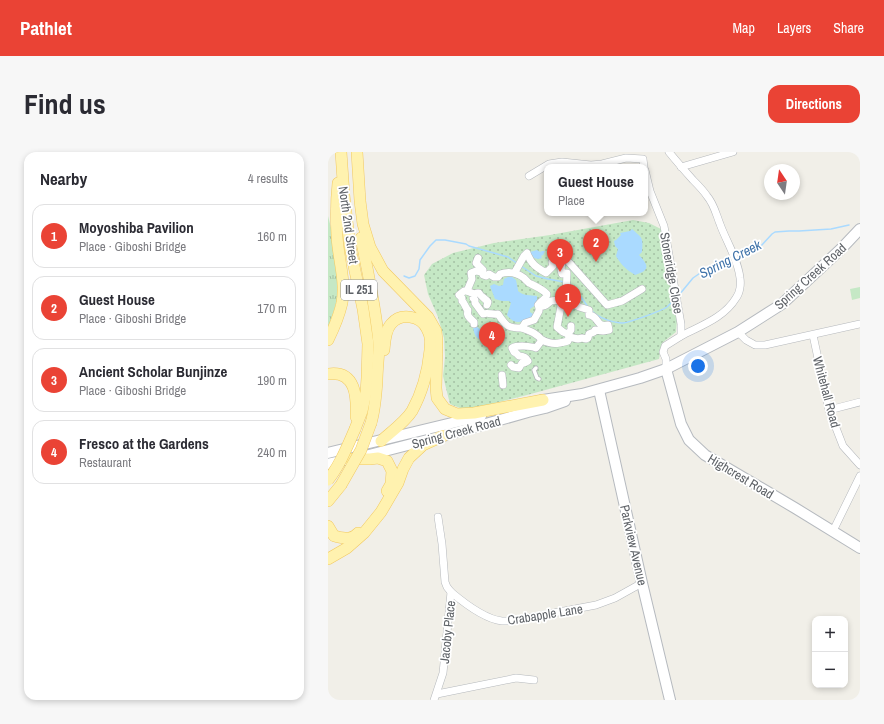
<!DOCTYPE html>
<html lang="en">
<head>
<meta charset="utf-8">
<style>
  body { margin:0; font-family:"Archivo Narrow",sans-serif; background:#f7f7f7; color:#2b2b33 }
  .controls { position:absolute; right:12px; bottom:12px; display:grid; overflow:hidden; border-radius:8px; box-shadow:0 2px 6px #0003 }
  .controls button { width:36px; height:36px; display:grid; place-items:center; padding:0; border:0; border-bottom:1px solid #e1e1e2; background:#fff; color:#2b2b33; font:20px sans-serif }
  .compass { position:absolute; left:436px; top:12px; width:36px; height:36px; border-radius:50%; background:#fff; box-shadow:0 2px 6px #0003; rotate:347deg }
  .you { position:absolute; left:370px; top:214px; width:14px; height:14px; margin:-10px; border:3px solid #fff; border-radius:50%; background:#1a73e8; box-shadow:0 0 0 6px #1a73e833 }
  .badge { display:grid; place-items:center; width:26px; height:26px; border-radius:50%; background:#ea4335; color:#fff; font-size:13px; font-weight:700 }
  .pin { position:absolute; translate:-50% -33px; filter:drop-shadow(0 1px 2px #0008) }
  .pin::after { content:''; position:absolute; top:21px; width:14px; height:12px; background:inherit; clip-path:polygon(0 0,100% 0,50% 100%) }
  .popup { position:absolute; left:216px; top:12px; width:104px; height:52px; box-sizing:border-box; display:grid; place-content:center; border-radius:8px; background:#fff; filter:drop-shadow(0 1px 3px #0005); font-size:13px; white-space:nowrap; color:#7c7c81 }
  .popup b { font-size:15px; color:#2b2b33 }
  .popup::after { content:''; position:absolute; left:50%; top:100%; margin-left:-8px; border:8px solid transparent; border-top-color:#fff }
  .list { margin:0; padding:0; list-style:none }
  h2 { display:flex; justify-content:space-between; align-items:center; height:52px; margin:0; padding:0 16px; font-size:17px }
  h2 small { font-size:13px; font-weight:400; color:#7c7c81 }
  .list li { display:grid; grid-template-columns:26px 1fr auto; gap:12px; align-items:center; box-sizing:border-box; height:64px; margin:0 8px 8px; padding:0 8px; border:1px solid #e1e1e2; border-radius:12px }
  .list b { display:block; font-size:15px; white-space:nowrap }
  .list p { margin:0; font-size:13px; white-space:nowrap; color:#7c7c81 }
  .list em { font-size:13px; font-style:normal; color:#7c7c81 }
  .map { position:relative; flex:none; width:532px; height:548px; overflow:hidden; border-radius:12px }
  header { display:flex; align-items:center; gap:24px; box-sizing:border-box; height:56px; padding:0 20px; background:#ea4335; color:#fff }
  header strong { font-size:19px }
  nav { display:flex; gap:22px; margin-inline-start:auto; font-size:14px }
  .intro { display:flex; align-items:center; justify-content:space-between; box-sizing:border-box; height:96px; padding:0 24px }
  h1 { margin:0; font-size:28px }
  .button { padding:10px 18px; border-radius:12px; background:#ea4335; color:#fff; font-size:14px; font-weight:700 }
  main { display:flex; gap:24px; padding:0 24px }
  aside { flex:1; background:#fff; border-radius:12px; box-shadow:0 2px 6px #0003 }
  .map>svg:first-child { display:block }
  .grass { fill:url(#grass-tufts) }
  .garden { fill:url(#garden-dots) }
  .pitch { fill:#c5e8c5 }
  .water { fill:#aadaff }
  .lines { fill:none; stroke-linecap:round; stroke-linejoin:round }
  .stream { stroke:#aadaff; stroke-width:1.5 }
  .lane-casing { stroke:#b5b8bc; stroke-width:5 }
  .street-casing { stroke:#b5b8bc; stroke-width:8 }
  .secondary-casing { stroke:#b6babf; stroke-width:12 }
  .primary-casing { stroke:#f2c960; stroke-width:12 }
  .lane { stroke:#fff; stroke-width:3.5 }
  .street { stroke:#fff; stroke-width:7 }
  .secondary { stroke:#fff; stroke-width:10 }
  .primary { stroke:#fff2af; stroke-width:11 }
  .primary-bridge-casing { stroke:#f2c960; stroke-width:12; stroke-linecap:butt }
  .primary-bridge { stroke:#fff2af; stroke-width:11 }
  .labels { text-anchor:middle; stroke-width:3.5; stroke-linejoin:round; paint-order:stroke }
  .shield { fill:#fff; stroke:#8f9295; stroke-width:1 }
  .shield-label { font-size:12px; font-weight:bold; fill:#5f6368 }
  .street-label { font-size:13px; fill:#5f6368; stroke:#fff }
  .water-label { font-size:14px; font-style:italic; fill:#4174aa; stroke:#fff }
</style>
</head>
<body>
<header>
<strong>Pathlet</strong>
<nav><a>Map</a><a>Layers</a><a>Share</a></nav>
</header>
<div class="intro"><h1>Find us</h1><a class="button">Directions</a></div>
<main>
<aside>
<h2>Nearby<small>4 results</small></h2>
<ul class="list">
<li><span class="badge">1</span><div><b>Moyoshiba Pavilion</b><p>Place · Giboshi Bridge</p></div><em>160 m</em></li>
<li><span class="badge">2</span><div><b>Guest House</b><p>Place · Giboshi Bridge</p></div><em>170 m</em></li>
<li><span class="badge">3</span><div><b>Ancient Scholar Bunjinze</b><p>Place · Giboshi Bridge</p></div><em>190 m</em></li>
<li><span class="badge">4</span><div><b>Fresco at the Gardens</b><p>Restaurant</p></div><em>240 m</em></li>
</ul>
</aside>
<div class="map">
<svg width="532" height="548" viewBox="0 0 532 548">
  <defs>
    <pattern id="grass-tufts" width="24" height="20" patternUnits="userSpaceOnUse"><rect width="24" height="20" fill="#c5e8c5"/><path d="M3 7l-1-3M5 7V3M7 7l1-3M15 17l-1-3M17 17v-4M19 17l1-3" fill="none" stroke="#a3c0a4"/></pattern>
    <pattern id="garden-dots" width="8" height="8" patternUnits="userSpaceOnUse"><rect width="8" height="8" fill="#c5e8c5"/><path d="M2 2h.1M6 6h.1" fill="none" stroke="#a3c0a4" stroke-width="1.8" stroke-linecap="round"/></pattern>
  </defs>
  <rect width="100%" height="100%" fill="#f1efe8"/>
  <path class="grass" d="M 0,64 C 7,90 13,120 9,147 C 7,157 3,167 0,177 Z"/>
  <polygon class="garden" points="305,68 321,71 333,77 349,168 348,180 334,191 331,207 199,243 147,256 132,256 122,252 115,224 117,205 116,186 110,165 100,142 96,123 104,112 125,101 166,91 222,83"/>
  <polygon class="pitch" points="532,135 532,146 524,148 522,137"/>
  <g class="water">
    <path d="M 304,77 C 315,87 315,85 314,100 L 311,103 C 321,114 322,118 307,123 C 299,118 293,113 288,104 L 290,97 L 287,94 L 286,89 L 288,88 L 293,83 L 292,81 L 302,79 Z"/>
    <polygon points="209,98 212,100 214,99 217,99 215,103 213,104 214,106 210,107 206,106 202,100"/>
    <path d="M 180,125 L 184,125 L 188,128 L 190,138 L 190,139 C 195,144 202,143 209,144 L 209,152 L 202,157 L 202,160 L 205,162 L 205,165 C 195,170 187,174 179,163 L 183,151 L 181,149 L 174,149 L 167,147 L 162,134 L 166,132 L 171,134 L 175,133 L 176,127 Z"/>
    <path d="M 145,174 L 148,174 L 159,183 L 164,182 L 168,187 L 172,188 L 172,190 C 168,191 163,190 159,189 C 149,188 146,185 145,174 Z"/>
  </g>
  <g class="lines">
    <g class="stream">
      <polyline points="407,103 433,94 444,82 447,80 461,79 471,79 503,77 521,73"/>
      <polyline points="193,114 208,124 220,127 236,130"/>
      <polyline points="76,124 81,126 87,124 91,117 92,108 102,94 108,88 117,88 138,92 141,94 180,105 190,112"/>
      <polyline points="241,132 246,135 260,155"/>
      <polyline points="351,143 365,126 378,117 404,105"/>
      <path d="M 264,159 C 270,166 286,171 295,171 C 303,170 333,159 339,155 C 341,153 343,151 346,148"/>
    </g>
    <g class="lane-casing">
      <polyline id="lane" points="208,216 206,218 209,226 211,227"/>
    </g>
    <g class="street-casing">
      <g id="street">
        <path d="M 341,0 C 349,10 357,19 365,28 C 370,33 375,38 379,44 C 386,52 388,62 392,72 C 398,89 410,107 412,126 C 413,132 412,141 408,146 C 396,166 372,174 353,184"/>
        <polyline points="353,15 405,0"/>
        <polyline points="317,18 322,39 336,74 353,172 353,184 337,194 335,200 338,207 338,217"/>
        <polyline points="201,24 221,12 234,10 263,13 274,12 298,6 315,7 316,15"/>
        <polyline points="150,106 148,111 155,118 154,120"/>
        <path d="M 187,120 L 196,104 L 199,101 C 203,112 208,115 218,121 L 225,114 L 224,110 L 228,106 L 234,106 L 238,107"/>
        <path d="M 139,139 L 136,139 L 131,143 L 134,146 L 134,149 C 137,151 137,156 140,158 C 138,164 142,166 146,170 L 146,172"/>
        <path d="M 146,142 L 149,141 L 151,141 C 153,145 157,146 160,150 L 159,153"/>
        <polyline points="234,149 229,175 235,180 240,182 241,185"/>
        <polyline points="233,153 239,153 241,156 245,151"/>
        <path d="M 194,176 C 179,176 178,174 170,162 C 164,163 160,160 155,162 L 147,151 L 147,148 L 145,146 L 146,142 L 139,139 L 144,127 L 143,121 L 148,119 L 154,120 L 155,123 L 158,124 L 161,122 L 166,125 L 170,125 L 172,122 C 181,119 188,120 196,126 C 198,128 200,131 203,132 C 209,135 214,137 219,142 C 219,147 213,148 210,153 L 211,155"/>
        <polyline points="410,180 418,188 427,193 437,193 532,172"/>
        <polyline points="240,182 243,178 243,174"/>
        <polyline points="485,183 501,258 515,294 532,313"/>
        <path d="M 214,188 C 208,181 202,179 194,176 L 197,171 L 206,168 L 211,159 L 211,155 C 220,154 217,153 223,149 C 226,148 230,149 234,149 L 238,143 L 239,121 L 237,121 L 234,122 L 233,118 L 234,109 L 238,107 L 279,153 L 294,149 L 314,137"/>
        <path d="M 183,213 L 185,215 L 191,216 L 194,211 L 196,211 L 200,209 C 198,205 194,204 191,204 L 188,201 L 186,200 L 184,196 C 189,193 203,194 208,196 L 214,188 C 225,193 229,192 240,189 L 241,185 L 250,187 L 254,186 L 258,187 L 260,186 L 261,182 L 266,180 L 267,178 L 275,179 L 281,178 L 280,173 C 271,175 271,170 267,166 C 265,164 263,163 261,163 L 261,158 L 251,155 L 245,151 L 238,143"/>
        <polyline points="174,223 175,233"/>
        <polyline points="501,258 532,250"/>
        <polyline points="505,379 532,324"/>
        <path d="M 123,440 C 136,451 156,467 174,469 C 177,469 180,469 183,469 L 268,453 L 287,446 L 314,431"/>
        <polyline points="109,542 188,526 206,528"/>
        <polyline points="106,548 115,521 123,440 119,435 117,430 114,392 110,365"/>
      </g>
    </g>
    <g class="secondary-casing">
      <g id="secondary">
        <polyline points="338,217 353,272 361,288 377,303 467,356 532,396"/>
        <polyline points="271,238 314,431 342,548"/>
        <polyline points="207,250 215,248 254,242 312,226 338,217 410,180 454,152 514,96 532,77"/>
        <polyline points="0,301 153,264"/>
        <polyline points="37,304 115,284 200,260 217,256 237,249"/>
        <polyline points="0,312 17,308"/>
      </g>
    </g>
    <g class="primary-casing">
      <g id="primary">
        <polyline points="13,0 16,43 22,95 35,157 40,192 39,226 38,240 34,259 27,277"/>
        <polyline points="29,0 32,49 35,72 42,95 55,119 100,165 108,179 109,189 108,236 109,246 117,257 129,262 146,261 215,248"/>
        <path d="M 33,86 C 40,121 48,156 51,192 C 51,204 49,217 49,229 C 48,243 47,258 43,271"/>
        <path d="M 0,188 C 6,176 11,164 14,151 C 18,128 10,106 9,84 C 8,66 8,49 10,31"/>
        <path d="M 0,222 C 28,218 29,245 28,265"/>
        <path d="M 53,289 C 63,280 77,270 84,259 C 94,241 100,218 102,198 C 102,194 103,189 102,186 C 102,183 100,179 99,177 C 93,164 73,160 63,172 C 57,179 57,189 56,198"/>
        <polyline points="22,307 42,307 50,306 59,309 64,319 63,332 59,339"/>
        <polyline points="0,349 13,333"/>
        <path d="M 0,374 L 6,384 C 15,386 23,389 30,381"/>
        <polyline points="0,407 19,396 36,381 53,360 70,331 75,317 81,306 95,293 115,284"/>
      </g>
    </g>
    <use href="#lane" class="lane"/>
    <use href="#street" class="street"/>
    <use href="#secondary" class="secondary"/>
    <use href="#primary" class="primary"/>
    <g class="primary-bridge-casing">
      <g id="primary-bridge">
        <path d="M 0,328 C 12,313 19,295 27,277"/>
        <polyline points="13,333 33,298 43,271"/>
      </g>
    </g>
    <use href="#primary-bridge" class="primary-bridge"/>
  </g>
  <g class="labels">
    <rect class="shield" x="13" y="128" width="36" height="20" rx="3"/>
    <g class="shield-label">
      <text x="31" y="142">IL 251</text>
    </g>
    <g class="street-label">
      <text transform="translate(21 73) rotate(82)" y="5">North 2nd Street</text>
      <text transform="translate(344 121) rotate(80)" y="5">Stoneridge Close</text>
      <text transform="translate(482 124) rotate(-42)" y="5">Spring Creek Road</text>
      <text transform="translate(499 240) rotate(75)" y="5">Whitehall Road</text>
      <text transform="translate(128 280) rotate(-15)" y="5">Spring Creek Road</text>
      <text transform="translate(413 324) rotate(31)" y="5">Highcrest Road</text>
      <text transform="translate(306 393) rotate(77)" y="5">Parkview Avenue</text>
      <text transform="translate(217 462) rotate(-9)" y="5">Crabapple Lane</text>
      <text transform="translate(119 480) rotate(-84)" y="5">Jacoby Place</text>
    </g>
    <g class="water-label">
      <text transform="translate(402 107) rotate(-27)" y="5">Spring Creek</text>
    </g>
  </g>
</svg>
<div class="controls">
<button>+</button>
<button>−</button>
</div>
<svg class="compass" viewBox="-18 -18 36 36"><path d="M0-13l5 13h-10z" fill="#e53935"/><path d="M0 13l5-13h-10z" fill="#7c7c81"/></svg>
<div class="you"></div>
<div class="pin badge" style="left:240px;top:165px">1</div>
<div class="pin badge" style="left:268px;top:110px">2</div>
<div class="popup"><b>Guest House</b>Place</div>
<div class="pin badge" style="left:232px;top:120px">3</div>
<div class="pin badge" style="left:164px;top:203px">4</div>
</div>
</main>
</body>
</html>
